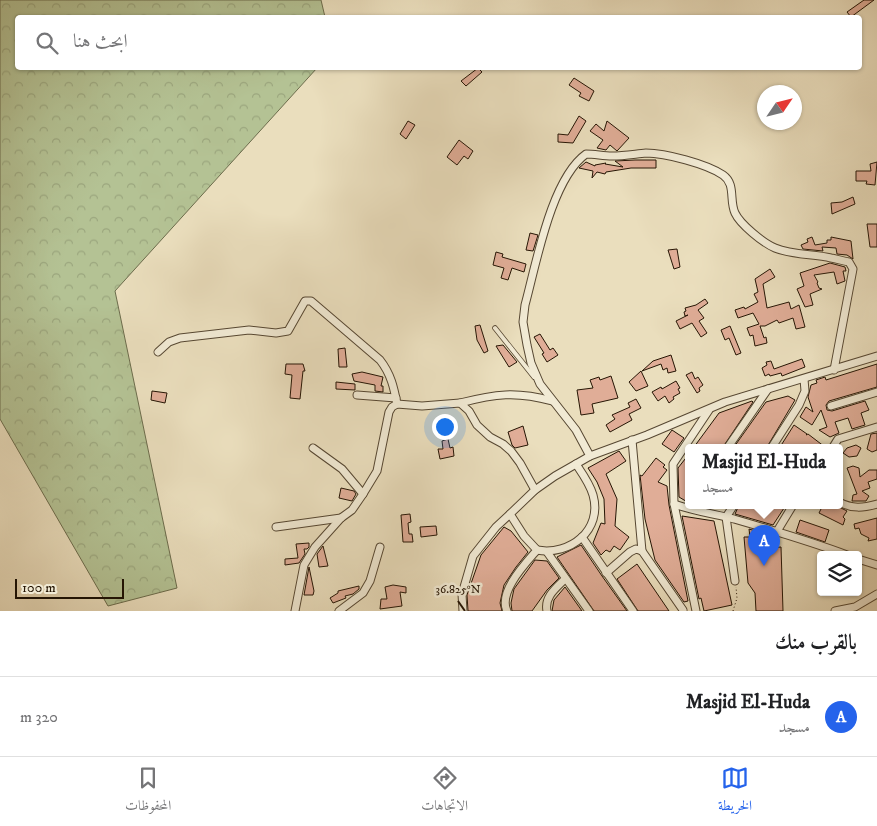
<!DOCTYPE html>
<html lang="ar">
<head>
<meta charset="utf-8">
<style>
  body { margin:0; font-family:"IM FELL DW Pica",Amiri,serif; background:#f6f6f6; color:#202124; direction:rtl }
  .controls { position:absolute; right:15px; bottom:15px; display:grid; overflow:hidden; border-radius:5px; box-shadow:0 1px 4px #0004 }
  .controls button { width:45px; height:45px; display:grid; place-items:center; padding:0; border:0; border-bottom:1px solid #e0e0e0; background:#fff; color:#202124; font:25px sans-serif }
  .compass { position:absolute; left:757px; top:85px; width:45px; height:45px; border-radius:50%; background:#fff; box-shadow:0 1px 4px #0004; rotate:55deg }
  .scale { position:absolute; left:15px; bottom:12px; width:109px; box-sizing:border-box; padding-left:5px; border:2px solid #251504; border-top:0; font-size:14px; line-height:18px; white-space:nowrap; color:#251504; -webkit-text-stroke:4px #f1ead4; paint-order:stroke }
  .you { position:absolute; left:444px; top:426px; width:18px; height:18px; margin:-12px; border:4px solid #fff; border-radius:50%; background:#1a73e8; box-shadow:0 0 0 8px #1a73e833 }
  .badge { display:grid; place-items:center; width:32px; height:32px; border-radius:50%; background:#2563eb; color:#fff; font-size:16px; font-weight:700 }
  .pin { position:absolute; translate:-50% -41px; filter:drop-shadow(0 1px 2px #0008) }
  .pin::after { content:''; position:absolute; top:26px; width:18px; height:15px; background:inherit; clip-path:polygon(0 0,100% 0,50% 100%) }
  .popup { position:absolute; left:685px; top:444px; width:158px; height:65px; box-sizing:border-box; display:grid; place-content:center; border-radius:5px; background:#fff; filter:drop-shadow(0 1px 4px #0005); font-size:16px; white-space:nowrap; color:#757577 }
  .popup b { font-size:19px; color:#202124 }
  .popup::after { content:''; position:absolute; left:50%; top:100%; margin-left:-10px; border:10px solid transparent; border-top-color:#fff }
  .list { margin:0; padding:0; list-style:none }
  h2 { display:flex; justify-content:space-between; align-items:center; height:65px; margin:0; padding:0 20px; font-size:21px }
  h2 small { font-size:16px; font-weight:400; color:#757577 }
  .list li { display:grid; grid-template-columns:32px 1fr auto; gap:15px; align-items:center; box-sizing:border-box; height:80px; padding:0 20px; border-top:1px solid #e0e0e0 }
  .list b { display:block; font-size:19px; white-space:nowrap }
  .list p { margin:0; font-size:16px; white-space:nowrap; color:#757577 }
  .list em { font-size:16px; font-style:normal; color:#757577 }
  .icon { flex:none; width:28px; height:28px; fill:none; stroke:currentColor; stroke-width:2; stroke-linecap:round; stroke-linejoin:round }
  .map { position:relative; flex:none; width:877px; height:611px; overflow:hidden; direction:ltr }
  .search { position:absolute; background:#fff; box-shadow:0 1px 4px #0004; left:15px; right:15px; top:15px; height:55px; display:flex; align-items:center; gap:12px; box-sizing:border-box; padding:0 18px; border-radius:5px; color:#757577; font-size:19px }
  .sheet { height:145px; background:#fff }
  nav { display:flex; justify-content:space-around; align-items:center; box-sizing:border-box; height:70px; border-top:1px solid #e0e0e0; background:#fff; font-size:14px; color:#757577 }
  nav a { display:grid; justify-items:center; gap:2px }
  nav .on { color:#2563eb }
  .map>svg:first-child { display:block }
  .forest { fill:url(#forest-crowns); stroke:#6c6c4c }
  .building { fill:#e0ad97; stroke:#251504 }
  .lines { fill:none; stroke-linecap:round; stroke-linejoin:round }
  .lane-casing { stroke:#564732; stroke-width:5.5 }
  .street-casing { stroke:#564732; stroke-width:9 }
  .path { stroke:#251504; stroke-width:1; stroke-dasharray:1 2.5; stroke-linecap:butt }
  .lane { stroke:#f1ead4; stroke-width:4 }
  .street { stroke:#f1ead4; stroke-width:7 }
  .ticks { fill:none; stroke:#251504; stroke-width:2 }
  .ticks-label { font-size:12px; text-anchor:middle; fill:#251504; stroke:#f1ead4; stroke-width:5; stroke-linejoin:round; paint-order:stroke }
</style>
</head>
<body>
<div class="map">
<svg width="877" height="611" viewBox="0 0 877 611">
  <defs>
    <pattern id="forest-crowns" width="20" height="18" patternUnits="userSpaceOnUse" patternTransform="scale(1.25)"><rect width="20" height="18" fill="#b4c294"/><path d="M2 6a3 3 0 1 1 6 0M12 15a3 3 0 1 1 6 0" fill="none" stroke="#9ba67e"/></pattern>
  </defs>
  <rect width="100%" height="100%" fill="#eadebd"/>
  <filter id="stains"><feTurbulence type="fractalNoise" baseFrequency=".004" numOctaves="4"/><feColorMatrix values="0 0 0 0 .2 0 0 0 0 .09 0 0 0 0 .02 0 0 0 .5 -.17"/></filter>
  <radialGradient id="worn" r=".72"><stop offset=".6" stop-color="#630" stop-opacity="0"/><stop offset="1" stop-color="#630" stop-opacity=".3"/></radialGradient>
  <polygon class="forest" points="0,0 321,0 325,17 18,18 18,68 317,68 115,291 177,588 108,606 0,419"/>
  <g class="building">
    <polygon points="864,0 874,0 851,17 847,12"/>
    <polygon points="478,68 482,72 466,86 461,81"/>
    <polygon points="574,78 594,91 589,101 579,96 581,93 569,85"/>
    <polygon points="579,116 586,121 573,143 558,142 558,134 568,135"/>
    <polygon points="408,121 415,125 406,139 400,134"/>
    <polygon points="607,121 629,138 617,151 610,145 606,150 597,148 603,140 590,131 596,124 604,131"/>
    <polygon points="459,140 473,151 468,159 464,156 457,165 447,157"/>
    <polygon points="635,160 656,160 656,168 631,168 606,172 605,174 597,172 592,178 593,171 579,168 586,162 595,166 595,165 606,163 605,164 623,167 615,161"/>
    <polygon points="877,162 875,185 866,184 867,181 856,181 856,171 871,171 870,164"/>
    <polygon points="853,197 855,204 832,214 831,203 842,202"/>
    <polygon points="867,224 877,224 877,247 870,247"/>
    <polygon points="530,233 538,235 533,251 526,250"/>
    <polygon points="812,237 815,245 827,243 827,240 831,240 831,237 851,241 853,259 847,255 837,254 836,248 822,247 823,251 803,249 801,245 808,242 807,239"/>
    <polygon points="677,249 680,267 674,269 668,250"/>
    <polygon points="496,252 503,254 502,257 526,264 524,272 512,268 508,280 501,278 504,268 493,265"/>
    <polygon points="830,263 845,267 846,271 843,271 845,281 837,284 834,272 814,275 818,282 817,283 819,288 822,289 810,294 813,305 805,307 797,289 804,286 800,273"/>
    <polygon points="770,269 775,277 763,284 767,308 789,302 791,309 799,305 805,327 796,329 793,318 779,323 777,320 765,326 760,326 764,338 766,337 767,343 755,346 753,335 750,336 747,328 759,324 753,313 738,318 735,310 744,307 745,309 758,302 754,294 758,292 755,279"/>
    <polygon points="705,299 708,303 698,310 704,318 699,321 707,333 701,337 692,323 680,329 676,321 688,315 685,316 684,312 686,311 685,308 696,305"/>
    <polygon points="480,325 488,351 484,353 477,340 475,326"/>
    <polygon points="730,326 741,353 736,355 729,338 725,340 721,330"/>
    <polygon points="540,334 550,350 553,348 558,355 547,362 542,354 544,353 534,337"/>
    <polygon points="503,345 517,362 509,367 496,346"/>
    <polygon points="345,348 347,367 339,367 338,349"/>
    <polygon points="671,355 676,371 668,373 667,368 663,370 661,364 642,371 653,361"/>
    <polygon points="802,359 805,367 782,376 781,373 770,376 769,374 765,376 762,368 767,365 766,362 771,361 774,369"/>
    <polygon points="286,364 303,364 305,371 303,371 300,399 290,398 292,375 285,374"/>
    <polygon points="877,364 877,387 829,401 826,405 827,410 832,411 865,401 869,410 861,413 865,425 852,429 848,418 835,422 839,433 830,437 819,430 827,427 821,410 812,425 800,417 806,407 813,412 808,397 811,385 817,383 816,380 825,377 826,380"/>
    <polygon points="641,371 648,386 636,391 629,382"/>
    <polygon points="362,372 383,377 381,386 383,386 383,392 375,391 375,385 354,381 352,374"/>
    <polygon points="692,372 695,379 698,377 703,385 699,388 700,391 697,393 686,375"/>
    <polygon points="611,376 618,398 592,404 594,413 581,415 577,390 593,388 590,380 599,377 600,380"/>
    <polygon points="676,381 680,388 678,389 680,393 673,397 674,399 669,403 665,396 658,401 652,392 661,387 662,389"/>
    <polygon points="336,382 355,384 355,390 336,389"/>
    <polygon points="152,391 167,393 165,403 151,400"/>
    <polygon points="788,396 795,400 767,447 734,447 766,402"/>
    <polygon points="636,399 641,408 629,414 632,420 610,432 606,425 615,419 612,415 630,407 628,403"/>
    <polygon points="752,401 753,402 723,447 694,447 719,413"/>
    <polygon points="794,425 807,434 806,435 808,434 825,447 780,447"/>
    <polygon points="523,426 528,445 515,448 512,445 508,432"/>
    <polygon points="672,430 684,438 674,452 662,444"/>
    <polygon points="877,433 877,450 872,452 867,449 871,434"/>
    <polygon points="448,439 450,448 453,447 454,456 440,459 438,449 443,449 442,441"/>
    <polygon points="856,445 861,448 857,456 849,457 843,453 847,448"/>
    <polygon points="619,451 626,461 606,474 617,499 615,526 629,537 620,550 614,546 610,552 606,550 601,555 593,543 601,523 605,524 604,499 597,482 588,468"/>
    <polygon points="689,454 689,503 679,497 678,468"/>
    <polygon points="656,458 665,465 663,467 667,470 658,482 667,486 669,505 688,601 684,602 655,560 645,519 640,475 642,476"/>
    <polygon points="853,466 859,468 860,477 869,470 877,470 877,479 868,482 870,488 862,491 869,496 866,501 852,501 853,495 857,494 847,468"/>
    <polygon points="341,488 354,491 356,494 352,501 339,498"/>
    <polygon points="739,505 786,505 773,525 735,514"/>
    <polygon points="823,505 835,505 847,511 843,517 845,519 843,525 819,513"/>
    <polygon points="410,514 411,522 408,523 409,534 412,534 413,542 403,542 401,515"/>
    <polygon points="682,516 714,521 732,605 704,611 701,598 699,599"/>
    <polygon points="877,518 877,539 868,541 869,538 861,534 859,528 855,529 854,524"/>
    <polygon points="800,520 829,530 825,542 796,532"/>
    <polygon points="436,526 437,535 421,537 420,527"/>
    <polygon points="504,527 511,531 528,552 516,567 504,585 500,603 502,611 468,611 467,595 481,555"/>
    <polygon points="749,529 762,533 762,537 759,537 759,549 781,547 783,611 756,611 755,593 748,583 744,537 750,537"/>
    <polygon points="309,543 309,547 307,549 304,549 305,554 299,563 285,565 285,559 298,558 296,544"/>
    <polygon points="581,545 602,576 627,611 594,611 557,557"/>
    <polygon points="323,546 328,566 319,567 317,554"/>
    <polygon points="535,560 547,561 559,578 547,590 532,611 512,611 511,603 514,589"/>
    <polygon points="637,564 669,611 638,611 617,579"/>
    <polygon points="309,567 314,591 313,595 304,595"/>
    <polygon points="393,585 406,587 406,593 400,592 402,606 380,609 381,599 387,599 385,587"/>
    <polygon points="359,586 359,589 353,594 345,596 346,598 333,603 330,598 338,593 338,591"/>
    <polygon points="565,587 582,611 552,611 554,600"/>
  </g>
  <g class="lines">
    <g class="lane-casing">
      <polyline id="lane" points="495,328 534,377"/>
    </g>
    <g class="street-casing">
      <g id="street">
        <path d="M 158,352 L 169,342 L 180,338 L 249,330 L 276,333 L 288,331 L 305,301 L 311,301 L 380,360 C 391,374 394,388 397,404"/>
        <polyline points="357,395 396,398"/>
        <path d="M 460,403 C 495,394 516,391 552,401"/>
        <polyline points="831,406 877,392"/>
        <polyline points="632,440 642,551"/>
        <polyline points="728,447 768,389"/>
        <polyline points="772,447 799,405 805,391 804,379"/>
        <polyline points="833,447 838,439 877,427"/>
        <polyline points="313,448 342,469 363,494"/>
        <path d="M 590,456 L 576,430 L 540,384 L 531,363 L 527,345 L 523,322 L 525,305 C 536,265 551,179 586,154 C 595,154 603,156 612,156 C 624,156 635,154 646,153 C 665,153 707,164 723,175 C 736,184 729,200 735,213 C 740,224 763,243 775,248 C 792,255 813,254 831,258 C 837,259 843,261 849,262 L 853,269 L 834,370"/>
        <path d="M 839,502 C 852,509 863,508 877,504"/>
        <path d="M 674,504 C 694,511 714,514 734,519 C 772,530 810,541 847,555"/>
        <polyline points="734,505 726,517 735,581"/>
        <polyline points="276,527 341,518"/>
        <polyline points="776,533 793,505"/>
        <polyline points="582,537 633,611"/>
        <path d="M 537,550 C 570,556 603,530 593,495 C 590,484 582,473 576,464"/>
        <polyline points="547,552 589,611"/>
        <polyline points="858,559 877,565"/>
        <polyline points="606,573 630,552 636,549 642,551 683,610"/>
        <polyline points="295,611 304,565 315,547 341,518 352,510 363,494 377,471 389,412 392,407 397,404 422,406 460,403 469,411 477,425 490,437 503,444 511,451 520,463 535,490"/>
        <polyline points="339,611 363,593 370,581 380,547"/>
        <polyline points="463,611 462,594 473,556 496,527 510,514"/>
        <path d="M 507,611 C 498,592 525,564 537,550 L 524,536 L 510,514 L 535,490 L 555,476 L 590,456 L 647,435 L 725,402 L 877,356"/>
        <path d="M 547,611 C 544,597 556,588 565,579"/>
        <polyline points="696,611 674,504 673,464 709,410"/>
        <polyline points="835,611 855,607 877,594"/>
      </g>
    </g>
    <polyline class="path" points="733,611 737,598 736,587"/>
    <use href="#lane" class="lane"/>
    <use href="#street" class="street"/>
  </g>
  <path class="ticks" d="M 458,601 L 465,611"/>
  <g class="ticks-label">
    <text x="458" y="593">36.825°N</text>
  </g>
  <rect width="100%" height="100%" filter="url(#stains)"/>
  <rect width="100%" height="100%" fill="url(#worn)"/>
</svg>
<div class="controls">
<button><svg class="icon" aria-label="layers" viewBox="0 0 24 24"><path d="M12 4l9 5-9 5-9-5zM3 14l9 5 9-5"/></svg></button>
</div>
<svg class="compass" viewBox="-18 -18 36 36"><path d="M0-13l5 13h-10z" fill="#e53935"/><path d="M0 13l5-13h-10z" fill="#757577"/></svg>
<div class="scale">100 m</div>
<div class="you"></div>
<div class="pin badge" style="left:764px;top:566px">A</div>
<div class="popup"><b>Masjid El-Huda</b>مسجد</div>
<div class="search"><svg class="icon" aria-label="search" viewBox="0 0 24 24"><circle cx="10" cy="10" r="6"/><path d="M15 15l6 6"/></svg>ابحث هنا</div>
</div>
<section class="sheet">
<h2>بالقرب منك<small></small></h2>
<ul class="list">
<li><span class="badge">A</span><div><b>Masjid El-Huda</b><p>مسجد</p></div><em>320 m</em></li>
</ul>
</section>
<nav>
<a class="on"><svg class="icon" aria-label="map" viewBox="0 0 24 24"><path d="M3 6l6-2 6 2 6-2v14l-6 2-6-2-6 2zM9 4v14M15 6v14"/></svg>الخريطة</a>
<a><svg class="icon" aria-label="directions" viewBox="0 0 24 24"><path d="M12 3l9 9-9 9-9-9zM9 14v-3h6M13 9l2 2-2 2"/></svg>الاتجاهات</a>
<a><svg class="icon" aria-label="saved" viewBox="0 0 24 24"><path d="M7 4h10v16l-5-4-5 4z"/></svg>المحفوظات</a>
</nav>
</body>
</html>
